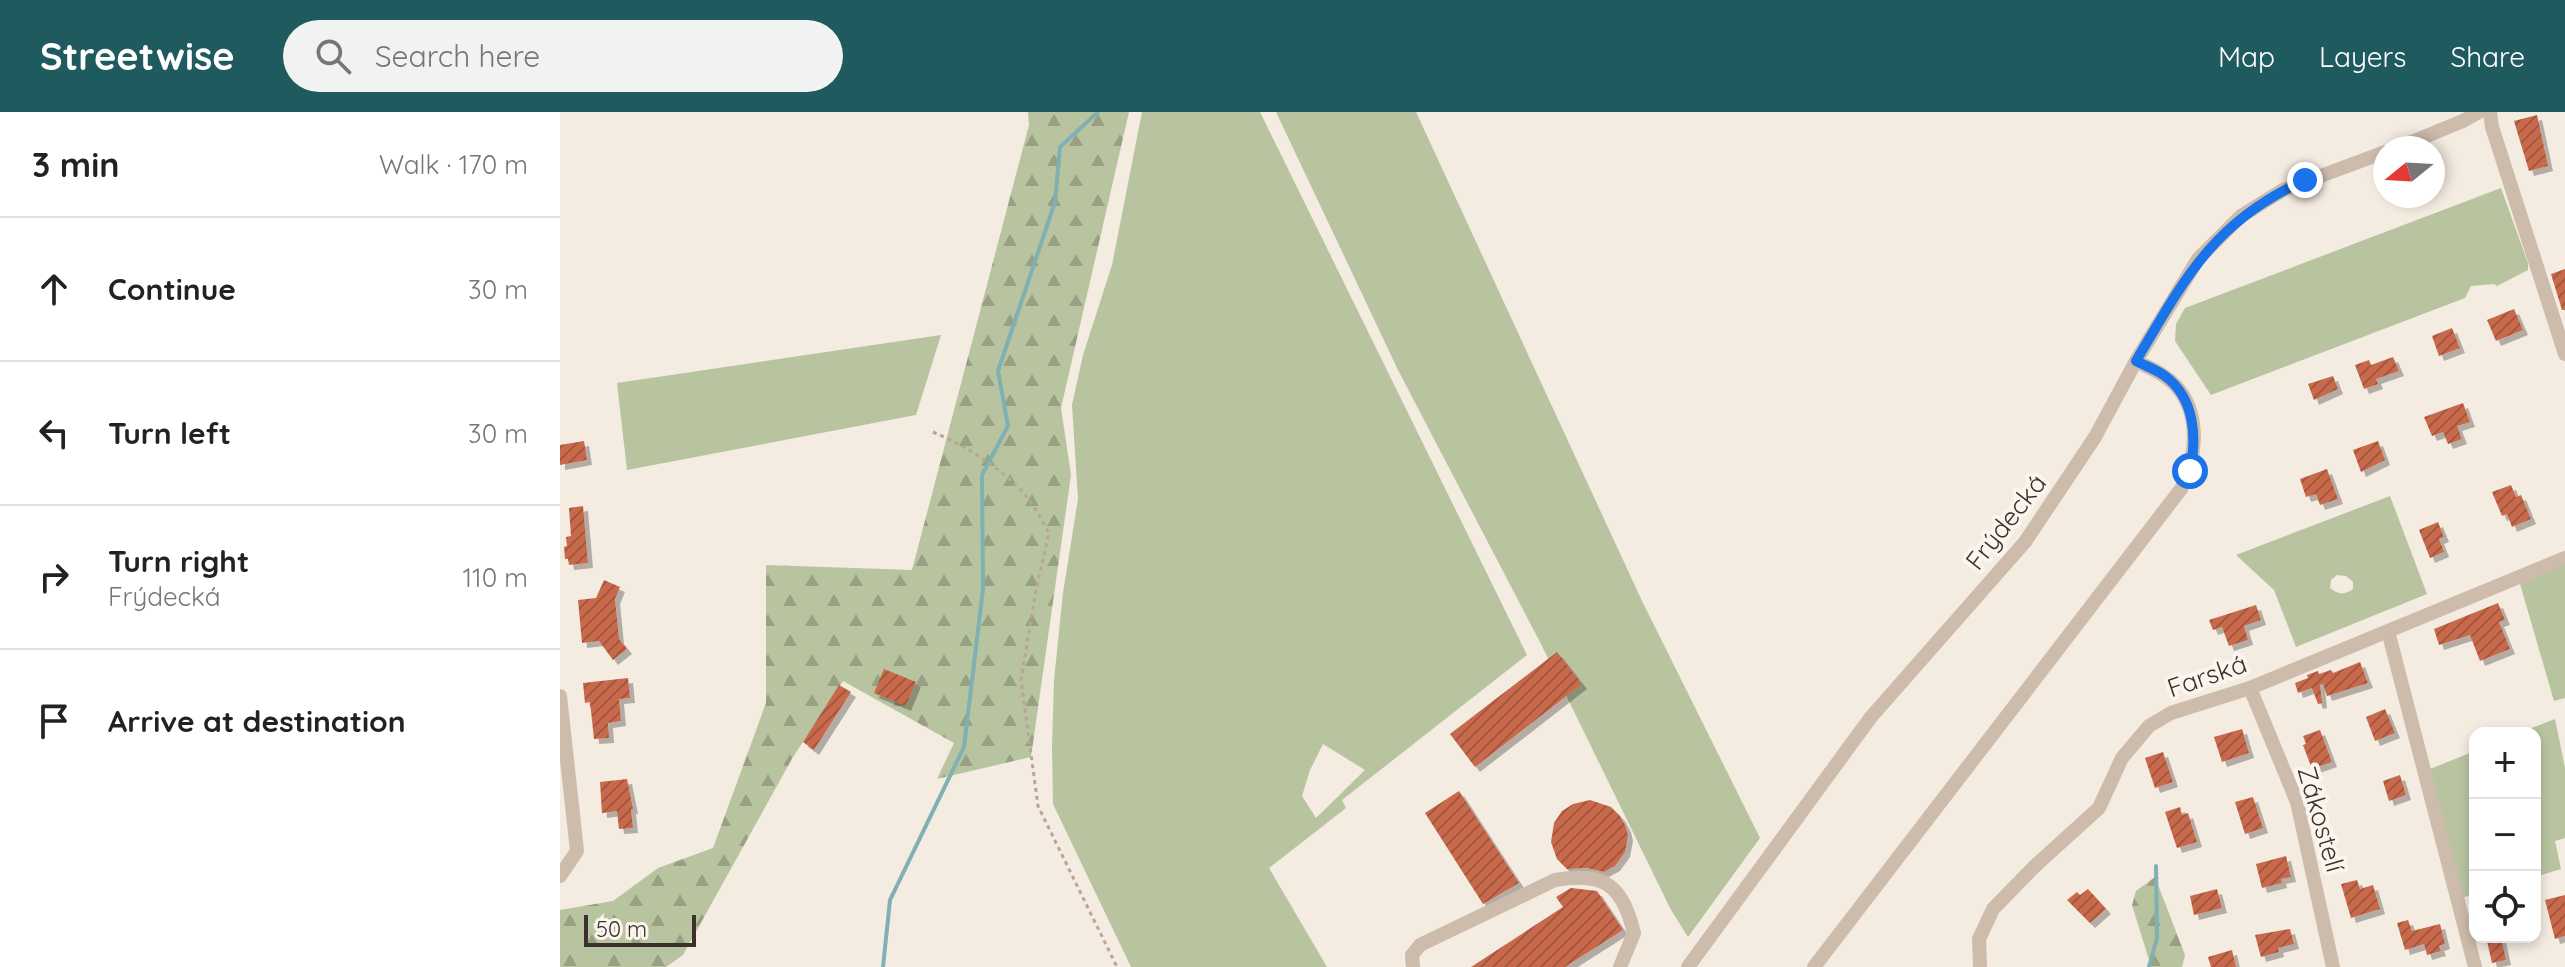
<!DOCTYPE html>
<html lang="en">
<head>
<meta charset="utf-8">
<style>
  body { margin:0; font-family:Quicksand,sans-serif; background:#f2f2f2; color:#222 }
  .controls { position:absolute; right:24px; bottom:24px; display:grid; overflow:hidden; border-radius:16px; box-shadow:0 4px 12px #0003 }
  .controls button { width:72px; height:72px; display:grid; place-items:center; padding:0; border:0; border-bottom:2px solid #e0e0e0; background:#fff; color:#222; font:40px sans-serif }
  .compass { position:absolute; left:1813px; top:24px; width:72px; height:72px; border-radius:50%; background:#fff; box-shadow:0 4px 12px #0003; rotate:252deg }
  .scale { position:absolute; left:24px; bottom:20px; width:112px; box-sizing:border-box; padding-left:8px; border:4px solid #3b302b; border-top:0; font-size:22px; line-height:28px; white-space:nowrap; color:#3b302b; -webkit-text-stroke:6px #fbf5ee; paint-order:stroke }
  .stop { position:absolute; width:24px; height:24px; margin:-18px; border:6px solid #1a73e8; border-radius:50%; background:#fff }
  .stop.end { background:#1a73e8; border-color:#fff; box-shadow:0 2px 8px #0008 }
  .list { margin:0; padding:0; list-style:none }
  h2 { display:flex; justify-content:space-between; align-items:center; height:104px; margin:0; padding:0 32px; font-size:34px }
  h2 small { font-size:26px; font-weight:400; color:#767676 }
  .list li { display:grid; grid-template-columns:52px 1fr auto; gap:24px; align-items:center; box-sizing:border-box; height:144px; padding:0 32px; border-top:2px solid #e0e0e0 }
  .list b { display:block; font-size:30px; white-space:nowrap }
  .list p { margin:0; font-size:26px; white-space:nowrap; color:#767676 }
  .list em { font-size:26px; font-style:normal; color:#767676 }
  .icon { flex:none; width:44px; height:44px; fill:none; stroke:currentColor; stroke-width:2; stroke-linecap:round; stroke-linejoin:round }
  .map { position:relative; flex:none; width:2005px; height:855px; overflow:hidden }
  header { display:flex; align-items:center; gap:48px; box-sizing:border-box; height:112px; padding:0 40px; background:#1f5a5e; color:#fff }
  header strong { font-size:38px }
  nav { display:flex; gap:44px; margin-inline-start:auto; font-size:28px }
  .search { width:560px; height:72px; background:#f2f2f2; display:flex; align-items:center; gap:20px; box-sizing:border-box; padding:0 28px; border-radius:44px; color:#767676; font-size:30px }
  main { display:flex }
  aside { flex:1; background:#fff }
  .map>svg:first-child { display:block }
  .green { fill:#b8c4a0; fill-rule:evenodd }
  .forest { fill:url(#forest-firs) }
  .lines { fill:none; stroke-linecap:round; stroke-linejoin:round }
  .stream { stroke:#7fb0b2; stroke-width:4 }
  .building { fill:url(#building-hatch); filter:url(#shadow) }
  .path { stroke:#b9a596; stroke-width:3; stroke-dasharray:4 4; stroke-linecap:butt }
  .minor { stroke:#cdbbac; stroke-width:14 }
  .route { stroke:#1a73e8; stroke-width:10 }
  .labels { text-anchor:middle; stroke-width:8; stroke-linejoin:round; paint-order:stroke }
  .street-label { font-size:26px; fill:#3b302b; stroke:#fbf5ee }
</style>
</head>
<body>
<header>
<strong>Streetwise</strong>
<div class="search"><svg class="icon" aria-label="search" viewBox="0 0 24 24"><circle cx="10" cy="10" r="6"/><path d="M15 15l6 6"/></svg>Search here</div>
<nav><a>Map</a><a>Layers</a><a>Share</a></nav>
</header>
<main>
<aside>
<h2>3 min<small>Walk · 170 m</small></h2>
<ul class="list">
<li><svg class="icon" aria-label="ahead" viewBox="0 0 24 24"><path d="M12 20V5M6 11l6-6 6 6"/></svg><div><b>Continue</b></div><em>30 m</em></li>
<li><svg class="icon" aria-label="left" viewBox="0 0 24 24"><path d="M17 20v-9H6M10 6l-5 5 5 5"/></svg><div><b>Turn left</b></div><em>30 m</em></li>
<li><svg class="icon" aria-label="right" viewBox="0 0 24 24"><path d="M7 20v-9h11M14 6l5 5-5 5"/></svg><div><b>Turn right</b><p>Frýdecká</p></div><em>110 m</em></li>
<li><svg class="icon" aria-label="arrive" viewBox="0 0 24 24"><path d="M6 21V4h12l-3 4 3 4H6"/></svg><div><b>Arrive at destination</b></div></li>
</ul>
</aside>
<div class="map">
<svg width="2005" height="855" viewBox="0 0 2005 855">
  <defs>
    <pattern id="forest-firs" width="22" height="20" patternUnits="userSpaceOnUse" patternTransform="scale(2)"><rect width="22" height="20" fill="#b8c4a0"/><path d="M5 1l3.5 6h-7zM16 11l3.5 6h-7z" fill="#97a083"/></pattern>
    <pattern id="building-hatch" width="6" height="6" patternUnits="userSpaceOnUse" patternTransform="scale(2)"><rect width="6" height="6" fill="#c8694b"/><path d="M-1 1l2-2M0 6l6-6M5 7l2-2" fill="none" stroke="#a4573f"/></pattern>
    <filter id="shadow"><feDropShadow dx="5" dy="5" stdDeviation="0" flood-color="#0004"/></filter>
  </defs>
  <rect width="100%" height="100%" fill="#f4ebe1"/>
  <g class="green">
    <path d="M 582,0 L 700,0 L 967,543 L 782,688 L 786,696 L 709,756 L 767,855 L 571,855 L 493,692 L 492,634 L 494,568 L 503,481 L 518,387 L 512,293 L 523,243 L 552,153 ZM 763,632 L 805,658 L 756,706 L 742,684 L 750,658 Z"/>
    <polygon points="716,0 856,0 1082,489 1200,726 1128,825 1111,798 982,534 838,258"/>
    <polygon points="1941,76 1968,151 1968,158 1937,174 1934,172 1911,174 1905,186 1651,283 1615,229 1616,212 1625,196"/>
    <polygon points="381,223 356,303 67,358 57,271"/>
    <path d="M 1830,384 L 1867,482 L 1736,535 L 1714,478 L 1676,443 ZM 1777,463 L 1786,464 L 1793,470 L 1793,477 C 1784,483 1779,483 1770,476 L 1771,468 Z"/>
    <polygon points="2005,451 2005,586 1994,589 1960,472"/>
    <polygon points="1995,607 2005,656 2005,726 1995,729 2001,757 1975,765 1975,621 1959,621"/>
    <polygon points="1915,639 1915,782 1901,786 1870,657"/>
  </g>
  <g class="forest">
    <polygon points="468,0 569,0 501,296 511,363 471,645 377,667 394,631 283,569 233,645 123,843 106,855 0,855 0,798 53,789 98,756 153,736 206,591 206,453 352,458 469,13"/>
    <polygon points="1595,765 1625,843 1622,855 1587,855 1590,851 1572,793 1576,779"/>
  </g>
  <g class="lines">
    <g class="stream">
      <polyline points="323,855 330,788 404,635 423,477 422,363 448,314 438,259 495,90 500,35 538,0"/>
      <polyline points="1589,855 1597,826 1596,754"/>
    </g>
  </g>
  <g class="building">
    <polygon points="1977,3 1988,54 1969,59 1954,9"/>
    <polygon points="2005,157 2005,198 2002,198 1991,162"/>
    <polygon points="1954,197 1963,218 1936,229 1927,208"/>
    <polygon points="1892,216 1900,236 1879,244 1872,224"/>
    <polygon points="1833,245 1839,259 1816,267 1818,272 1804,277 1795,253 1809,248 1811,253"/>
    <polygon points="1773,264 1778,277 1754,288 1748,272"/>
    <polygon points="1903,291 1910,310 1897,314 1902,327 1888,332 1883,320 1872,324 1864,305"/>
    <polygon points="24,329 27,348 0,353 0,333"/>
    <polygon points="1818,329 1825,348 1801,360 1793,338"/>
    <polygon points="1767,357 1778,387 1760,393 1756,382 1746,385 1740,367"/>
    <polygon points="1951,373 1956,385 1961,383 1971,407 1952,415 1947,402 1942,404 1932,380"/>
    <polygon points="23,394 28,451 9,453 8,447 5,447 4,435 7,434 6,425 11,424 9,396"/>
    <polygon points="1878,410 1884,425 1879,427 1884,440 1870,446 1859,418"/>
    <polygon points="44,468 60,475 55,487 59,527 67,537 53,548 39,529 22,531 18,488 36,486"/>
    <polygon points="1938,491 1945,508 1939,510 1950,537 1920,549 1910,523 1879,533 1874,517"/>
    <polygon points="1696,493 1701,508 1684,514 1688,528 1669,534 1662,515 1653,518 1649,508"/>
    <polygon points="997,540 1022,572 915,655 890,622"/>
    <polygon points="1800,550 1808,571 1767,584 1763,572 1760,573 1762,591 1758,592 1752,576 1738,581 1735,571 1748,566 1747,563 1758,559 1759,562 1771,558 1773,561"/>
    <polygon points="324,557 356,570 346,594 314,581"/>
    <polygon points="68,566 70,586 59,587 61,609 48,611 49,626 34,627 30,590 25,591 23,571"/>
    <polygon points="279,573 291,580 254,638 243,630"/>
    <polygon points="1825,597 1835,621 1815,629 1806,605"/>
    <polygon points="1682,617 1689,641 1662,650 1654,625"/>
    <polygon points="1760,618 1772,650 1752,657 1743,633 1746,632 1743,624"/>
    <polygon points="1603,640 1613,670 1595,676 1585,646"/>
    <polygon points="1840,663 1846,683 1829,689 1823,669"/>
    <polygon points="67,667 73,697 71,697 73,716 59,717 57,699 42,701 40,670"/>
    <polygon points="899,679 959,771 923,792 865,701"/>
    <polygon points="1693,685 1703,716 1685,722 1675,690"/>
    <polygon points="1030,688 1051,695 1060,704 1066,715 1068,724 1065,740 1055,754 1044,760 1027,756 1007,757 997,747 991,730 994,711 1002,699 1013,692"/>
    <polygon points="1620,695 1622,703 1628,701 1637,730 1617,736 1605,700"/>
    <polygon points="1726,744 1731,765 1721,767 1722,771 1702,776 1696,752"/>
    <polygon points="1797,768 1800,777 1813,773 1820,797 1791,806 1781,772"/>
    <polygon points="1011,776 1037,779 1063,818 1005,855 911,855 1003,795 996,785"/>
    <polygon points="1528,777 1546,797 1530,811 1507,788 1517,780 1520,783"/>
    <polygon points="1657,777 1662,796 1634,803 1630,784"/>
    <polygon points="2005,783 2005,824 1995,827 1985,788"/>
    <polygon points="1848,808 1852,819 1880,812 1885,832 1879,834 1881,839 1867,843 1864,832 1845,838 1837,811"/>
    <polygon points="1730,817 1734,832 1718,836 1719,840 1701,845 1695,823"/>
    <polygon points="1926,825 1941,825 1946,848 1932,851"/>
    <polygon points="1672,838 1676,855 1651,855 1648,845"/>
  </g>
  <g class="lines">
    <path class="path" d="M 373,320 C 406,334 442,356 466,384 C 475,395 482,409 489,421 L 476,478 L 461,568 L 478,694 L 557,855"/>
    <g class="minor">
      <polyline points="1930,0 1932,15 2005,242"/>
      <polyline points="1837,36 1903,9 1919,0"/>
      <polyline points="1828,519 1915,855"/>
      <polyline points="1690,576 1737,690 1773,855"/>
      <polyline points="0,584 17,739 0,764"/>
      <path d="M 853,855 L 852,843 L 860,833 L 995,768 C 1044,760 1062,772 1074,821 L 1060,855"/>
      <polyline points="1128,855 1311,605 1465,430 1535,325 1576,249 1638,147 1681,104 1723,78 1825,40"/>
      <path d="M 1254,855 L 1621,377 C 1639,341 1642,289 1604,264 C 1596,258 1585,254 1576,249"/>
      <polyline points="1420,855 1419,827 1433,797 1476,753 1539,696 1562,646 1589,614 1611,601 1690,576 2005,446"/>
    </g>
  </g>
  <g class="lines">
    <path class="route" d="M 1630,359 C 1637,326 1635,286 1605,264 C 1597,258 1586,254 1576,249 C 1625,166 1654,109 1745,68"/>
  </g>
  <g class="labels">
    <g class="street-label">
      <text transform="translate(1446 410) rotate(-52)" y="9">Frýdecká</text>
      <text transform="translate(1647 564) rotate(-19)" y="9">Farská</text>
      <text transform="translate(1761 707) rotate(74)" y="9">Zákostelí</text>
    </g>
  </g>
</svg>
<div class="controls">
<button>+</button>
<button>−</button>
<button><svg class="icon" aria-label="locate" viewBox="0 0 24 24"><circle cx="12" cy="12" r="6"/><path d="M12 2v4M12 18v4M2 12h4M18 12h4"/></svg></button>
</div>
<svg class="compass" viewBox="-18 -18 36 36"><path d="M0-13l5 13h-10z" fill="#e53935"/><path d="M0 13l5-13h-10z" fill="#767676"/></svg>
<div class="scale">50 m</div>
<div class="stop" style="left:1630px;top:359px"></div>
<div class="stop end" style="left:1745px;top:68px"></div>
</div>
</main>
</body>
</html>
